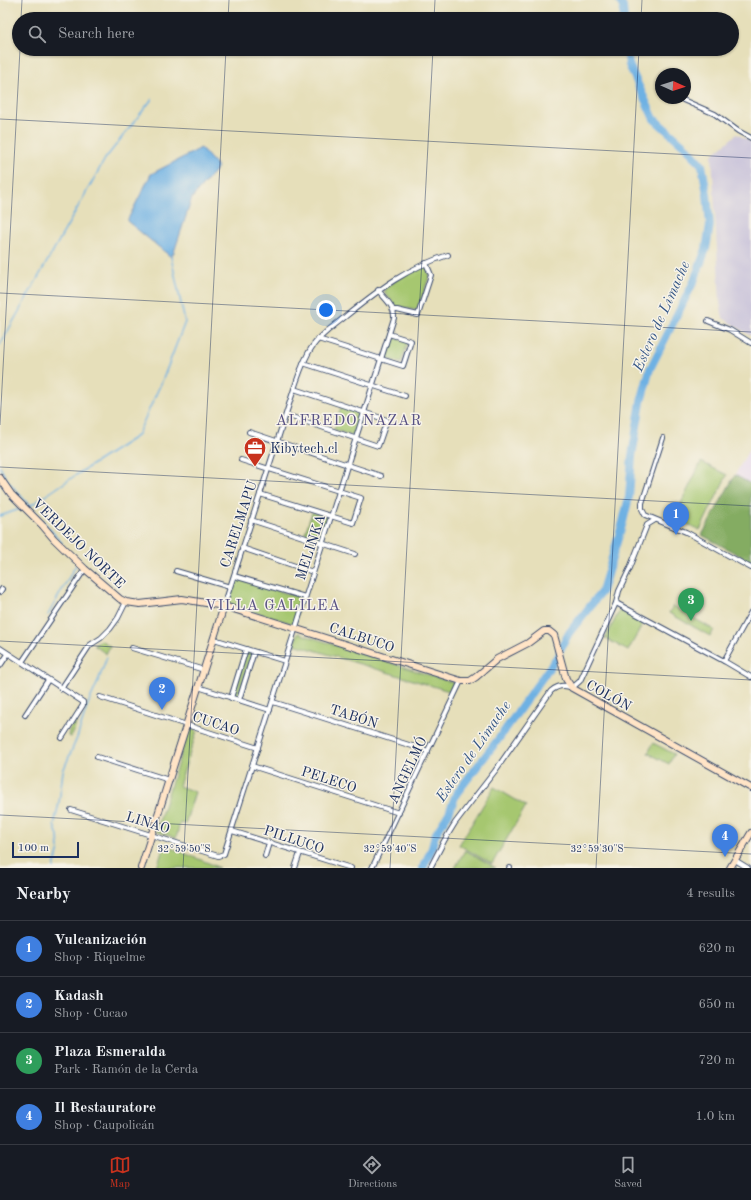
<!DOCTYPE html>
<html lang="en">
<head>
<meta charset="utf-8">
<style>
  body { margin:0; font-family:"Old Standard TT",serif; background:#242831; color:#f1f3f6 }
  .compass { position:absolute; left:655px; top:68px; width:36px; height:36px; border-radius:50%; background:#171b24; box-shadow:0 1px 3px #0004; rotate:93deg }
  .scale { position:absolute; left:12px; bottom:10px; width:67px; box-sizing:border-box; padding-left:4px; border:2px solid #1b2f5e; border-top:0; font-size:11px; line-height:14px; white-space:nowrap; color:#1b2f5e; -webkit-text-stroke:3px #f7f3e8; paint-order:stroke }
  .you { position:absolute; left:326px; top:310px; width:14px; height:14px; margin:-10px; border:3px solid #fff; border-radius:50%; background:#1a73e8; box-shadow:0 0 0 6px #1a73e833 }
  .badge { display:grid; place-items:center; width:26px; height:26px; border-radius:50%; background:#c8321e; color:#fff; font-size:13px; font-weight:700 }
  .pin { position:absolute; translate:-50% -33px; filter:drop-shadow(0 1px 2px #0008) }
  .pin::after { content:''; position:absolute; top:21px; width:14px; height:12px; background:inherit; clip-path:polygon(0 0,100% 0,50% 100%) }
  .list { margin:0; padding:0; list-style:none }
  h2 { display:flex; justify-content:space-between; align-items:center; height:52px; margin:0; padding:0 16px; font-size:17px }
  h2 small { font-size:13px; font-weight:400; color:#9ea1a6 }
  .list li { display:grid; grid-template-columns:26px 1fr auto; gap:12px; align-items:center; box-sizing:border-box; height:56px; padding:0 16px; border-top:1px solid #363941 }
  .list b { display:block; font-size:15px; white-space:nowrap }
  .list p { margin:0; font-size:13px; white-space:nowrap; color:#9ea1a6 }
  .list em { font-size:13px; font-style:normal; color:#9ea1a6 }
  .icon { flex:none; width:22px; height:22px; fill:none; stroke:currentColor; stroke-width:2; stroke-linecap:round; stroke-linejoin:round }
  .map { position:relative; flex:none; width:751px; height:868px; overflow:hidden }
  .search { position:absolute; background:#171b24; box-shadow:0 1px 3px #0004; left:12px; right:12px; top:12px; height:44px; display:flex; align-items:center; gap:10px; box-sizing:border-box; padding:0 14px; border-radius:22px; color:#9ea1a6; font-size:15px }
  .sheet { height:276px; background:#171b24 }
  nav { display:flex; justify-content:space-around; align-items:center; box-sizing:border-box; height:56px; border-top:1px solid #363941; background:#171b24; font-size:11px; color:#9ea1a6 }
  nav a { display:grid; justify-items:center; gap:2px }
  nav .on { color:#c8321e }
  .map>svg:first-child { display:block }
  .built { fill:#e4d3f1 }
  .industrial { fill:#c6c0d9 }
  .green { fill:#a6c770; stroke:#607b67 }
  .forest { fill:#84ac62; stroke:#506e60 }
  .water { fill:#6eb1e3; stroke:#4470a0 }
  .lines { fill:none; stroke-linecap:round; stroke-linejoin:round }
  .stream { stroke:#6eb1e3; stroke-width:1.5 }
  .river { stroke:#6eb1e3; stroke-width:8 }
  .street-casing { stroke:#39496c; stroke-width:6 }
  .secondary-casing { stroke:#39496c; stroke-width:8 }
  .street { stroke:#fff; stroke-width:4 }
  .secondary { stroke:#ffe4c6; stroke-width:6 }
  .ticks { fill:none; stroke:#1b2f5e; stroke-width:1; stroke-opacity:0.45 }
  .labels { text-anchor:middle; stroke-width:3; stroke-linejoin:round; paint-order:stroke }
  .poi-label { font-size:14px; fill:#1b2f5e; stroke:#f7f3e8; text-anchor:start }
  .street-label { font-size:14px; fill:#1b2f5e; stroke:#f7f3e8 }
  .water-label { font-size:15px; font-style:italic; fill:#345686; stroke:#f7f3e8 }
  .neighbourhood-label { font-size:15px; letter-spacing:1px; fill:#585284; stroke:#f7f3e8 }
  .ticks-label { font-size:10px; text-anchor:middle; fill:#1b2f5e; stroke:#f7f3e8; stroke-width:3; stroke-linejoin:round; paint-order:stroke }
</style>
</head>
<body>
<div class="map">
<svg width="751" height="868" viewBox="0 0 751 868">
  <rect width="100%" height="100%" fill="#f7f3e8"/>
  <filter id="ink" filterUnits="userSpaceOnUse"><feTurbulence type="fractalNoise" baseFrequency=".025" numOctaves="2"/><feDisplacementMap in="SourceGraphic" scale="8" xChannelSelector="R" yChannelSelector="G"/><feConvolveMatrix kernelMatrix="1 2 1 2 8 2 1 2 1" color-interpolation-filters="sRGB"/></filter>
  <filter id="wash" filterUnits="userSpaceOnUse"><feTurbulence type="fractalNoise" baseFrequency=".012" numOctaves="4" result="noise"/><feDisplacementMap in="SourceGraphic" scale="16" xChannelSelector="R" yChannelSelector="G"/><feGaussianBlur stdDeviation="0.9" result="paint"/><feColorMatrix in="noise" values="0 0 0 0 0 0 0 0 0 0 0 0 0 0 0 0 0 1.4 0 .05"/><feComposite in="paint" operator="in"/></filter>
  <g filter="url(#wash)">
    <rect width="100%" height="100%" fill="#e6dfba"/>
    <polygon class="built" points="751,446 751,484 735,475"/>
    <polygon class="industrial" points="737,134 751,142 751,336 723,318 720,303 712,155"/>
    <g class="green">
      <polygon points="426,265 430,274 419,307 414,310 396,306 385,293 385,288 399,278"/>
      <polygon points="392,337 408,342 401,363 385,358"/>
      <polygon points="341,407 361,413 353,436 334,430"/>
      <polygon points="701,462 727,475 700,530 674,518"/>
      <polygon points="312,512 327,517 321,538 305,533"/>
      <polygon points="236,578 302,598 294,624 228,604"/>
      <polygon points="673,606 714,630 710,636 669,613"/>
      <polygon points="620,610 643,623 628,651 605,638"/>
      <polygon points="298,633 454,683 449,691 294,644"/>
      <polygon points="101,640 110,646 106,654 94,645"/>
      <polygon points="246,651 252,653 238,698 232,696"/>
      <path d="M 77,717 C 76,723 75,732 71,737 L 68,736 L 69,730 Z"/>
      <polygon points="189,728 197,731 179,786 195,792 185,824 180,823 176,838 156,831"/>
      <polygon points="653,743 674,754 669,764 648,753"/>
      <polygon points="494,787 526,806 492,864 459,845"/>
      <polygon points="164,845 211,864 219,868 157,868"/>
      <polygon points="465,850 496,868 455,868"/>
    </g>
    <polygon class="forest" points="735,475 751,484 751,562 702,535"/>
    <polygon class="water" points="201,148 218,167 192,198 174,252 171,257 127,221 151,174"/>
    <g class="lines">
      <g class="stream">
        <polyline points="0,345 105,159 152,99"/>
        <polyline points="0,467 7,480 62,543"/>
        <polyline points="26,507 33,504 76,475 137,436 163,379 185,322 171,257"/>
        <polyline points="0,516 23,508"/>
        <polyline points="48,615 76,565"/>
        <polyline points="54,868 59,849 58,836 54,825 59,803 63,771 77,738 88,704 97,684 107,657"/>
      </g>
      <g class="river">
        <polyline points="619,0 623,7 624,19"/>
        <polyline points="560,650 569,633 602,591 623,522 629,497 632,456 641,402 650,369 694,281 706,249 710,225 707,194 702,165 687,148 654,119 629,65 627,49"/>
        <polyline points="423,868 432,848 435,835 449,813 456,794 500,737 557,657"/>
      </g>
    </g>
  </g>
  <g filter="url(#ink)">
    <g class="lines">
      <g class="street-casing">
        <g id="street">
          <polyline points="683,100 715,114 738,131 751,138"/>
          <polyline points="394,310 397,310 418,315 431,275 426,263"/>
          <polyline points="708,321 730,330 751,343"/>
          <polyline points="318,339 403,366 411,341 389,334"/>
          <polyline points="303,363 405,396"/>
          <polyline points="286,415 378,446 387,420 294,389"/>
          <polyline points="249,432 381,476"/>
          <polyline points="663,438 642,503 642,509 645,515 686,532 751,568"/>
          <polyline points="241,460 361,498 353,523 260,494"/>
          <polyline points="251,520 355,554"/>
          <polyline points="242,548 313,572"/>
          <polyline points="176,571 230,587"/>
          <polyline points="234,576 305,597"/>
          <polyline points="0,592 2,589"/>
          <polyline points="616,603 724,661 751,677"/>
          <path d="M 224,606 L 294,389 C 299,375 303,360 312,347 C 321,334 334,326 346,316 C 380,289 405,269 448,255"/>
          <polyline points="214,639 285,661"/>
          <polyline points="0,648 83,702 83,705 62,738"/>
          <polyline points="132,648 204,670"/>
          <polyline points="724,661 751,612"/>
          <polyline points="22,662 85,569"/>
          <polyline points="0,666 8,654"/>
          <polyline points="198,687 270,710"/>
          <polyline points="61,689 90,645 101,638 110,629 118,618 126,602"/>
          <polyline points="100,697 258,748"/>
          <polyline points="231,698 246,649"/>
          <polyline points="239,700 254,652"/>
          <polyline points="273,702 428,751"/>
          <polyline points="25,715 48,680"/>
          <polyline points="97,757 169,780"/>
          <polyline points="252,766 399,813"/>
          <path d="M 71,810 L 218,856 L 224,854 L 394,318 C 395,306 385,299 378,290"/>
          <polyline points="232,831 351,868"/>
          <polyline points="265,856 269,843"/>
          <polyline points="735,860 748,868"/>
          <polyline points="295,868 300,853"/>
          <polyline points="372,868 461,681"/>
          <path d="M 430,868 L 444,841 L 455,823 L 474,798 L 495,771 L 551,691 C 557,686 564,684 572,688 L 580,681 L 616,603 L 619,591 L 630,568 L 647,525 L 655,520"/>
          <polyline points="509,868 510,868"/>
        </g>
      </g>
      <g class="secondary-casing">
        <g id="secondary">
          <polyline points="0,478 11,494 43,526 54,539 85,569 120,599 126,602 140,604 182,599 224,606 461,681 470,681 476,677 497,659 528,643 544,631 549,631 554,635 566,679 572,688 751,788"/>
          <polyline points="141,868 224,606"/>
          <polyline points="730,868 751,833"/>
        </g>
      </g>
      <use href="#street" class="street"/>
      <use href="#secondary" class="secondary"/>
    </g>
  </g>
  <path class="ticks" d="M 21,19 L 22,0M 228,19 L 229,0M 434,19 L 435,0M 641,19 L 642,0M 0,119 L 751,158M 0,293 L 751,332M 0,425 L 20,49M 0,467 L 751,506M 0,641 L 751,680M 0,815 L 751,854M 183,868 L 226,49M 390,868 L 433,49M 596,868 L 639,49"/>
  <defs>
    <g id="office-pin" transform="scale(1.15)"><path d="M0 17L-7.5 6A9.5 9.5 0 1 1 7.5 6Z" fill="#c8321e" stroke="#f7f3e8"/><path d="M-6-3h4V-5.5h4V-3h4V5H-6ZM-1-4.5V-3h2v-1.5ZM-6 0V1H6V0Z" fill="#fff"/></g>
  </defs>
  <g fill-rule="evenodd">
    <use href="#office-pin" x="255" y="448"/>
  </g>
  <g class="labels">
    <g class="poi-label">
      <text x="270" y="453">Kibytech.cl</text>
    </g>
    <g class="street-label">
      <text transform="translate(238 524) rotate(-72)" y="5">CARELMAPU</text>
      <text transform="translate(79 543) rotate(44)" y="5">VERDEJO NORTE</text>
      <text transform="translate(310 547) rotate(-72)" y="5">MELINKA</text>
      <text transform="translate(362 637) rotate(18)" y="5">CALBUCO</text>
      <text transform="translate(609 695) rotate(29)" y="5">COLÓN</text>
      <text transform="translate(354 716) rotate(18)" y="5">TABÓN</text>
      <text transform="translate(216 723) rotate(18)" y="5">CUCAO</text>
      <text transform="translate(407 770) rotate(-65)" y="5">ANGELMÓ</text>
      <text transform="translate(329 779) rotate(18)" y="5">PELECO</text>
      <text transform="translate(148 822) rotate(17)" y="5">LINAO</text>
      <text transform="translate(294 839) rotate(18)" y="5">PILLUCO</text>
    </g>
    <g class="water-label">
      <text transform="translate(661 316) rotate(-66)" y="5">Estero de Limache</text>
      <text transform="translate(473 751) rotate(-55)" y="5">Estero de Limache</text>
    </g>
    <g class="neighbourhood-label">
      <text x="349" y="425">ALFREDO NAZAR</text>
      <text x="273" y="610">VILLA GALILEA</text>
    </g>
  </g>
  <g class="ticks-label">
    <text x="184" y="852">32°59'50"S</text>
    <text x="390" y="852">32°59'40"S</text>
    <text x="597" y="852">32°59'30"S</text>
  </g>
</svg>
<svg class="compass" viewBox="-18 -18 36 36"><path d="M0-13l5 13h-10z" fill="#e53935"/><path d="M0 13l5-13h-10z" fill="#9ea1a6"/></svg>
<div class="scale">100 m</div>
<div class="you"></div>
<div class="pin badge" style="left:676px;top:535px;background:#3f7fe0">1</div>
<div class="pin badge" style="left:162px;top:710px;background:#3f7fe0">2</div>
<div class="pin badge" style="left:691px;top:621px;background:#2e9e5b">3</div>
<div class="pin badge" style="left:725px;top:857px;background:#3f7fe0">4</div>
<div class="search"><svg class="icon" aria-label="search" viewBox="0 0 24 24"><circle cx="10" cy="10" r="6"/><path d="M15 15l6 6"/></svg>Search here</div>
</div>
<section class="sheet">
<h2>Nearby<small>4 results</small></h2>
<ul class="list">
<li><span class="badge" style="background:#3f7fe0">1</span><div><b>Vulcanización</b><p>Shop · Riquelme</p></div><em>620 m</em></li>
<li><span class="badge" style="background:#3f7fe0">2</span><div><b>Kadash</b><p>Shop · Cucao</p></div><em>650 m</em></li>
<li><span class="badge" style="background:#2e9e5b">3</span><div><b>Plaza Esmeralda</b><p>Park · Ramón de la Cerda</p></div><em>720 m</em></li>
<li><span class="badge" style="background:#3f7fe0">4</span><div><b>Il Restauratore</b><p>Shop · Caupolicán</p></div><em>1.0 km</em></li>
</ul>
</section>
<nav>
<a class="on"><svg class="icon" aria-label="map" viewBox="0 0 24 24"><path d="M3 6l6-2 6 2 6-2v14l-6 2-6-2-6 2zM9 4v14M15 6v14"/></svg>Map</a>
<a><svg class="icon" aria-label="directions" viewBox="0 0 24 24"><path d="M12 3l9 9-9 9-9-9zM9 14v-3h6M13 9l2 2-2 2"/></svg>Directions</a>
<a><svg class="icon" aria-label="saved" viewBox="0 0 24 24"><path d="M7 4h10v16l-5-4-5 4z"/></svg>Saved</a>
</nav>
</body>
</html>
